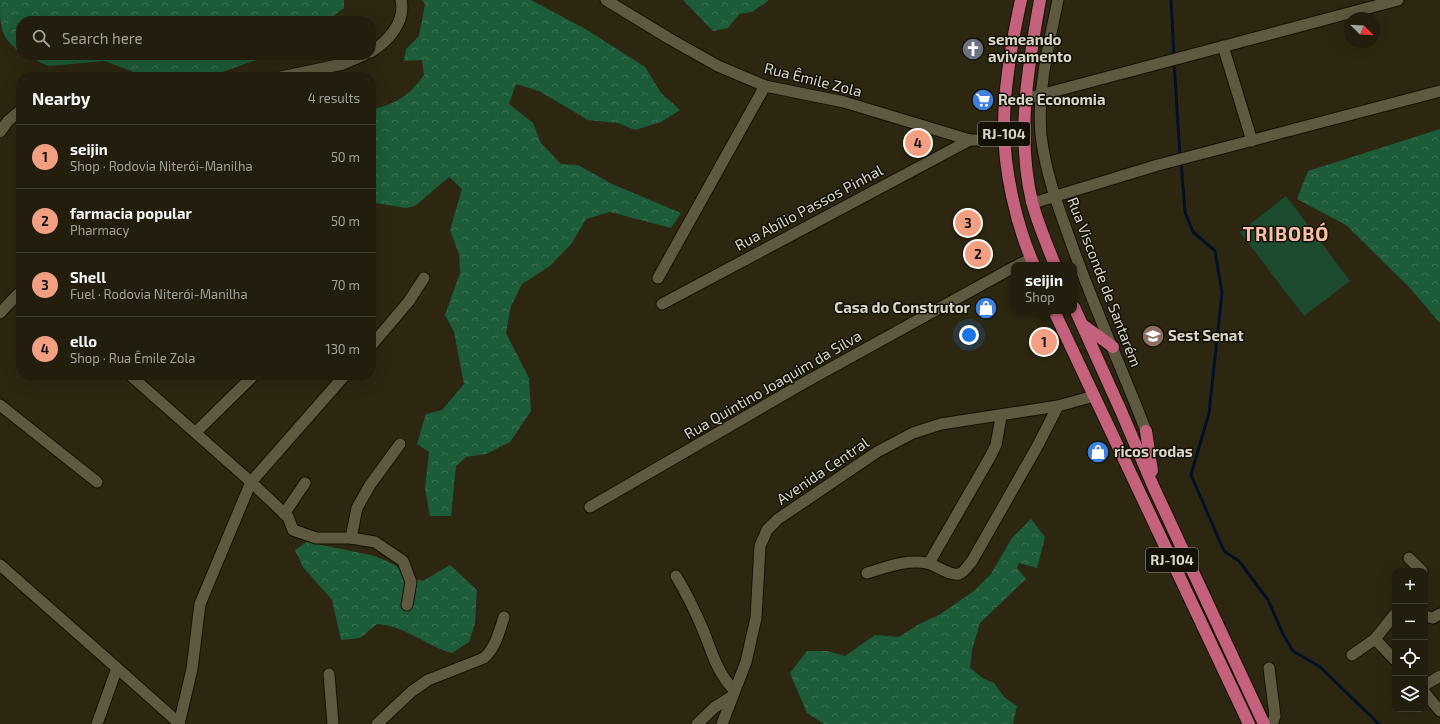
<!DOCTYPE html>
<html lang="en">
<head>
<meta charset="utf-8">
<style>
  body { margin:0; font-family:"Exo 2",sans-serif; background:#2e2a1b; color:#f1f3f6 }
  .controls { position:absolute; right:12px; bottom:12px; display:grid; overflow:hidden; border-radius:8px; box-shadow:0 4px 16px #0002 }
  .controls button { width:36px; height:36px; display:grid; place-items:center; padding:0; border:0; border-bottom:1px solid #3f3b2e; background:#221d0d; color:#f1f3f6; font:20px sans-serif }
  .compass { position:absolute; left:1344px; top:12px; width:36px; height:36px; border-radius:50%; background:#221d0d; box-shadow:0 4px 16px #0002; rotate:114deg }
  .you { position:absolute; left:969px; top:335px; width:14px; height:14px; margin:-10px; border:3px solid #fff; border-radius:50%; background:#1a73e8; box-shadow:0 0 0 6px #1a73e833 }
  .badge { display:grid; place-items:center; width:26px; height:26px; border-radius:50%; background:#f39f82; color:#111; font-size:13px; font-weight:700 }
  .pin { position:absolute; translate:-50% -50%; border:2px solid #fff; box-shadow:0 1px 4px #0006 }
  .popup { position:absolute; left:1011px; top:262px; width:66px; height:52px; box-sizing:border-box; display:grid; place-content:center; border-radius:8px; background:#221d0d; filter:drop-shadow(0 1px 3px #0005); font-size:13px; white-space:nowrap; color:#a2a29d }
  .popup b { font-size:15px; color:#f1f3f6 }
  .popup::after { content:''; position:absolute; left:50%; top:100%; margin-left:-8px; border:8px solid transparent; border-top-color:#221d0d }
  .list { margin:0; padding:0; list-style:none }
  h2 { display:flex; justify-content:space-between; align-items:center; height:52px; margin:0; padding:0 16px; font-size:17px }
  h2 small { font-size:13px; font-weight:400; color:#a2a29d }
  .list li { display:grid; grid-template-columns:26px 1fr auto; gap:12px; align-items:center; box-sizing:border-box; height:64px; padding:0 16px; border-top:1px solid #3f3b2e }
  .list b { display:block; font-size:15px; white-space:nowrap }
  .list p { margin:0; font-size:13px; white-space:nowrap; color:#a2a29d }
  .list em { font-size:13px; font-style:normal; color:#a2a29d }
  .icon { flex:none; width:22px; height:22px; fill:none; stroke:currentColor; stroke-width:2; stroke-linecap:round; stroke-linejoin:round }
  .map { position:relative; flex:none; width:1440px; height:724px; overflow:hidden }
  .search { position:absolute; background:#221d0d; box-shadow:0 4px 16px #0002; left:16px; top:16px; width:360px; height:44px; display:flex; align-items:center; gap:10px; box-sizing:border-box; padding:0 14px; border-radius:16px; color:#a2a29d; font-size:15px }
  .panel { position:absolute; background:#221d0d; box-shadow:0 4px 16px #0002; left:16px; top:72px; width:360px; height:308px; border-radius:16px }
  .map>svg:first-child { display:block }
  .forest { fill:url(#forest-crowns) }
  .pitch { fill:#1d4b30 }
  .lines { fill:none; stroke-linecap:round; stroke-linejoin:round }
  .stream { stroke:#001127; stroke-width:3 }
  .minor-casing { stroke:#151000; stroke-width:13 }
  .trunk-casing { stroke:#151000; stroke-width:14 }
  .minor { stroke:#5f5941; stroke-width:11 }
  .trunk { stroke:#c4617c; stroke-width:12 }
  .labels { text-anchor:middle; stroke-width:3; stroke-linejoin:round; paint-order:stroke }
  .shield { fill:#131007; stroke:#9e9a8e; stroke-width:1 }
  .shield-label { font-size:14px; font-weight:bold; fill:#d9d5c8 }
  .poi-label { font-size:15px; font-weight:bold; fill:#d9d5c8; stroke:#131007; text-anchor:start }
  .street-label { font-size:15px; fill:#d9d5c8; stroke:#131007 }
  .district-label { font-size:19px; font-weight:bold; letter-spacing:1px; fill:#febfa8; stroke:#131007 }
</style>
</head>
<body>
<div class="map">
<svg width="1440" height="724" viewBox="0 0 1440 724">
  <defs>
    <pattern id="forest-crowns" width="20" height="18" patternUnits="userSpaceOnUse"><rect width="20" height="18" fill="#1c5c39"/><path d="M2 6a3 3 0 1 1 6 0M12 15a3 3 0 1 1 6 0" fill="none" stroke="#3c7254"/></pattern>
  </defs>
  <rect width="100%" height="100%" fill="#2d2711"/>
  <g class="forest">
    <path d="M 0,0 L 344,0 L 344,8 L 327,21 L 21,21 L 21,53 C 0,36 0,28 0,0 Z"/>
    <path d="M 422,0 L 531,0 L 587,30 L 645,67 L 661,93 L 680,110 L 661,122 L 635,130 L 618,123 L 588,120 L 539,91 L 516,84 L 509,104 L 533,123 L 541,143 L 561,164 L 578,165 L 612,184 L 681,213 L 671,228 L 610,212 L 586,219 L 572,243 L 550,266 L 522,284 L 511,306 L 506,333 L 529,378 L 531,411 L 510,442 L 486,454 L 466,457 L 456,466 L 451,516 L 430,516 L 425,488 L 429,452 L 417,444 L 426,414 L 442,410 L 464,384 L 454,332 L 445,315 L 460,273 L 459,254 L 450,230 L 462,189 L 449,177 L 415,206 L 405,208 L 371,202 L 371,109 C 396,105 410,95 424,75 L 422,60 L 404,61 L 406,49 L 419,36 L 425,4 Z"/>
    <polygon points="683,0 769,0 752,12 739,14 728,28 713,31"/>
    <polygon points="25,55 270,55 214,75 190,77 144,76 105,61 48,66"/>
    <polygon points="1440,129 1440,323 1409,287 1346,225 1297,199 1308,171"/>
    <polygon points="1031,519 1045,537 1037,568 1019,563 1017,568 1026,579 980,623 972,650 970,668 984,679 994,683 1004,697 1017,706 1013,724 824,724 807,713 790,673 807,651 828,651 845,656 875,635 899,637 919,624 939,615 974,591 991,574 1012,538"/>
    <path d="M 307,542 L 375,556 L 395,565 L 408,577 L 423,581 L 450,565 L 477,590 L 475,623 L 469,642 L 452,653 C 423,645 409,627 377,624 L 360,638 L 341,640 L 332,600 L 303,567 L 295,550 Z"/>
  </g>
  <polygon class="pitch" points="1286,196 1350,281 1304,316 1240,232"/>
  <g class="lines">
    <g class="stream">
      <polyline points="1171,0 1174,56"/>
      <polyline points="1174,62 1180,156"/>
      <polyline points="1181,161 1185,212 1193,232 1215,251 1222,293 1209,413 1191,475 1224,551 1239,561 1268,600 1283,634 1293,651 1320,667 1379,724"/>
    </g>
    <g class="minor-casing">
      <g id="minor">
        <polyline points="606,0 670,39 718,66 765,86 844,102 970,140 1005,140"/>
        <path d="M 1058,0 C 1049,44 1037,90 1041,135 C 1045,170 1057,204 1069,237 C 1092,303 1121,366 1146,431"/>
        <polyline points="1223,46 1252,141"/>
        <path d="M 371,52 C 388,41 406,22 401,0"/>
        <polyline points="281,77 343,64 364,55"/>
        <polyline points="1025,99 1398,0"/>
        <polyline points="0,132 8,121 21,110"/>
        <polyline points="1033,203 1158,165 1440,91"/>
        <polyline points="1018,265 1031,259"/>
        <polyline points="658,278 765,86"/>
        <polyline points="662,304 970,140"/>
        <polyline points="0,313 18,294 21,294"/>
        <polyline points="371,346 409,301 424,278"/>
        <polyline points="130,375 251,482 288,517 293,530 316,538 351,538 375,542 403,561 411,582 407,605"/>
        <polyline points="0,405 97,482"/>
        <polyline points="196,432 254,375"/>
        <polyline points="590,507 802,384 1014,267"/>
        <polyline points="284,514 305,483"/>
        <polyline points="351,538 357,508 370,485 400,444"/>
        <polyline points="1409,558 1422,571"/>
        <polyline points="929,563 990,457 996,445 1001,417"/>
        <polyline points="0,565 117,668 97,724"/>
        <path d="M 867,573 C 887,567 906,559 927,563 C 937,565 949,576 959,574 C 964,573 968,565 972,561 L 1038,445 L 1058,406"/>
        <path d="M 676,576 C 687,594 696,613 704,632 C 712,653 718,674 734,690"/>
        <polyline points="1425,616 1433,618 1440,614"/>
        <polyline points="1375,639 1395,660"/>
        <polyline points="1352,655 1375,639 1395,614"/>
        <polyline points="117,668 179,723"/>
        <polyline points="1269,668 1275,716 1272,724"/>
        <polyline points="329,674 333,724"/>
        <polyline points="1425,685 1440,676"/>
        <polyline points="1425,693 1440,711"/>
        <polyline points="179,724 192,669 200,604 251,482 345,375"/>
        <path d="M 377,724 L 411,692 L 428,680 L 484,658 C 496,647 499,632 504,617"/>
        <polyline points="697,724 715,707 731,697"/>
        <polyline points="722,724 746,662 756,618 760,546 767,530 778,519 877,452 913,433 941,424 1058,406 1094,396"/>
      </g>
    </g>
    <g class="trunk-casing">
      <g id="trunk">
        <path d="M 1021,0 C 1012,41 1004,84 1004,126 C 1004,170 1016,225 1034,265"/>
        <path d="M 1040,0 C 1028,67 1016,134 1032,202 C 1038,224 1047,245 1055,265"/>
        <polyline points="1074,307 1121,411 1154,488 1264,724"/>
        <polyline points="1054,311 1249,724"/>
        <polyline points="1083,325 1113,347"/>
        <polyline points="1146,431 1152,471"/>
      </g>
    </g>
    <use href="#minor" class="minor"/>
    <use href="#trunk" class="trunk"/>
  </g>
  <defs>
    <g id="church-disc" transform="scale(1.15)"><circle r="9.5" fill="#6b7280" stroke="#131007"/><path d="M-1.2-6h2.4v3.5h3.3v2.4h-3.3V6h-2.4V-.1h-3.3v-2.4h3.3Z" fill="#fff"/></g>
    <g id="supermarket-disc" transform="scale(1.15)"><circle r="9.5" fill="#3f7fe0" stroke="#131007"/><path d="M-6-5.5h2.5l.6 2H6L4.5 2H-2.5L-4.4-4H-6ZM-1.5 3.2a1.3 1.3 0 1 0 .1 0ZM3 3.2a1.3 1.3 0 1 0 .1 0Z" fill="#fff"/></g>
    <g id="shop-disc" transform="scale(1.15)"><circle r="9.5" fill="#3f7fe0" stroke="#131007"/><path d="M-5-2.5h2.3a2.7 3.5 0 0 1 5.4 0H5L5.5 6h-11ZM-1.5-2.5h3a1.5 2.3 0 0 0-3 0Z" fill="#fff"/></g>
    <g id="school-disc" transform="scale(1.15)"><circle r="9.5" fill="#8d6e63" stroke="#131007"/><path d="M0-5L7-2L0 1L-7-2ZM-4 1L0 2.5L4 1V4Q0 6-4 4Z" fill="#fff"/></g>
  </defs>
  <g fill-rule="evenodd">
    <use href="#church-disc" x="973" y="49"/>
    <use href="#supermarket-disc" x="983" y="100"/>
    <use href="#shop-disc" x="986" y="308"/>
    <use href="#school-disc" x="1153" y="336"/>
    <use href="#shop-disc" x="1098" y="452"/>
  </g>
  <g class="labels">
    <g class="shield">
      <rect x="978" y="122" width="52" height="24" rx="3"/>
      <rect x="1146" y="548" width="52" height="24" rx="3"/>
    </g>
    <g class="shield-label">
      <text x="1004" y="139">RJ-104</text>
      <text x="1172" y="565">RJ-104</text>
    </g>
    <g class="poi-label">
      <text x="988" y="45">semeando<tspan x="988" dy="17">avivamento</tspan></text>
      <text x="998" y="105">Rede Economia</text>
      <text x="970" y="313" text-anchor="end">Casa do Construtor</text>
      <text x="1168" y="341">Sest Senat</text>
      <text x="1114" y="457">ricos rodas</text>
    </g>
    <g class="street-label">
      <text transform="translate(813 80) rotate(14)" y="5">Rua Êmile Zola</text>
      <text transform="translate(809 208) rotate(-28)" y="5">Rua Abílio Passos Pinhal</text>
      <text transform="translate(1104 282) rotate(69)" y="5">Rua Visconde de Santarém</text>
      <text transform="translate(773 385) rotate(-30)" y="5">Rua Quintino Joaquim da Silva</text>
      <text transform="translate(823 471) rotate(-34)" y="5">Avenida Central</text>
    </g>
    <g class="district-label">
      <text x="1286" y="241">TRIBOBÓ</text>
    </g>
  </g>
</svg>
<div class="controls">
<button>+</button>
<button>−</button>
<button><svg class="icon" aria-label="locate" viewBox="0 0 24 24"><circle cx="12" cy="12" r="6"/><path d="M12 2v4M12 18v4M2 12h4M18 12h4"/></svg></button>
<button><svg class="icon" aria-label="layers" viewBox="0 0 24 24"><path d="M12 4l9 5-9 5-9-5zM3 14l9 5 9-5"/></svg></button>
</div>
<svg class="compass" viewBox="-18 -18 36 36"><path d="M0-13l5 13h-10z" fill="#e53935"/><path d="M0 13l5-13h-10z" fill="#a2a29d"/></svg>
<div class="you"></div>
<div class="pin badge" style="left:1044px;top:342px">1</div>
<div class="popup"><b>seijin</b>Shop</div>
<div class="pin badge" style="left:978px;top:254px">2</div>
<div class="pin badge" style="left:968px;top:223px">3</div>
<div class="pin badge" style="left:918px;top:143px">4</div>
<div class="search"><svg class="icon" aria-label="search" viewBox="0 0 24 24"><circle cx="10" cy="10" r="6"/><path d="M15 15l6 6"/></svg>Search here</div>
<section class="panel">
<h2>Nearby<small>4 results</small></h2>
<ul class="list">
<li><span class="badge">1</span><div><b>seijin</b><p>Shop · Rodovia Niterói-Manilha</p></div><em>50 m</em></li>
<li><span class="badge">2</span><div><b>farmacia popular</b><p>Pharmacy</p></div><em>50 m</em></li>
<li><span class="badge">3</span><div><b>Shell</b><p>Fuel · Rodovia Niterói-Manilha</p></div><em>70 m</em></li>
<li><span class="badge">4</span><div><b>ello</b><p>Shop · Rua Êmile Zola</p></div><em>130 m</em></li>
</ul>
</section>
</div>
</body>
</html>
